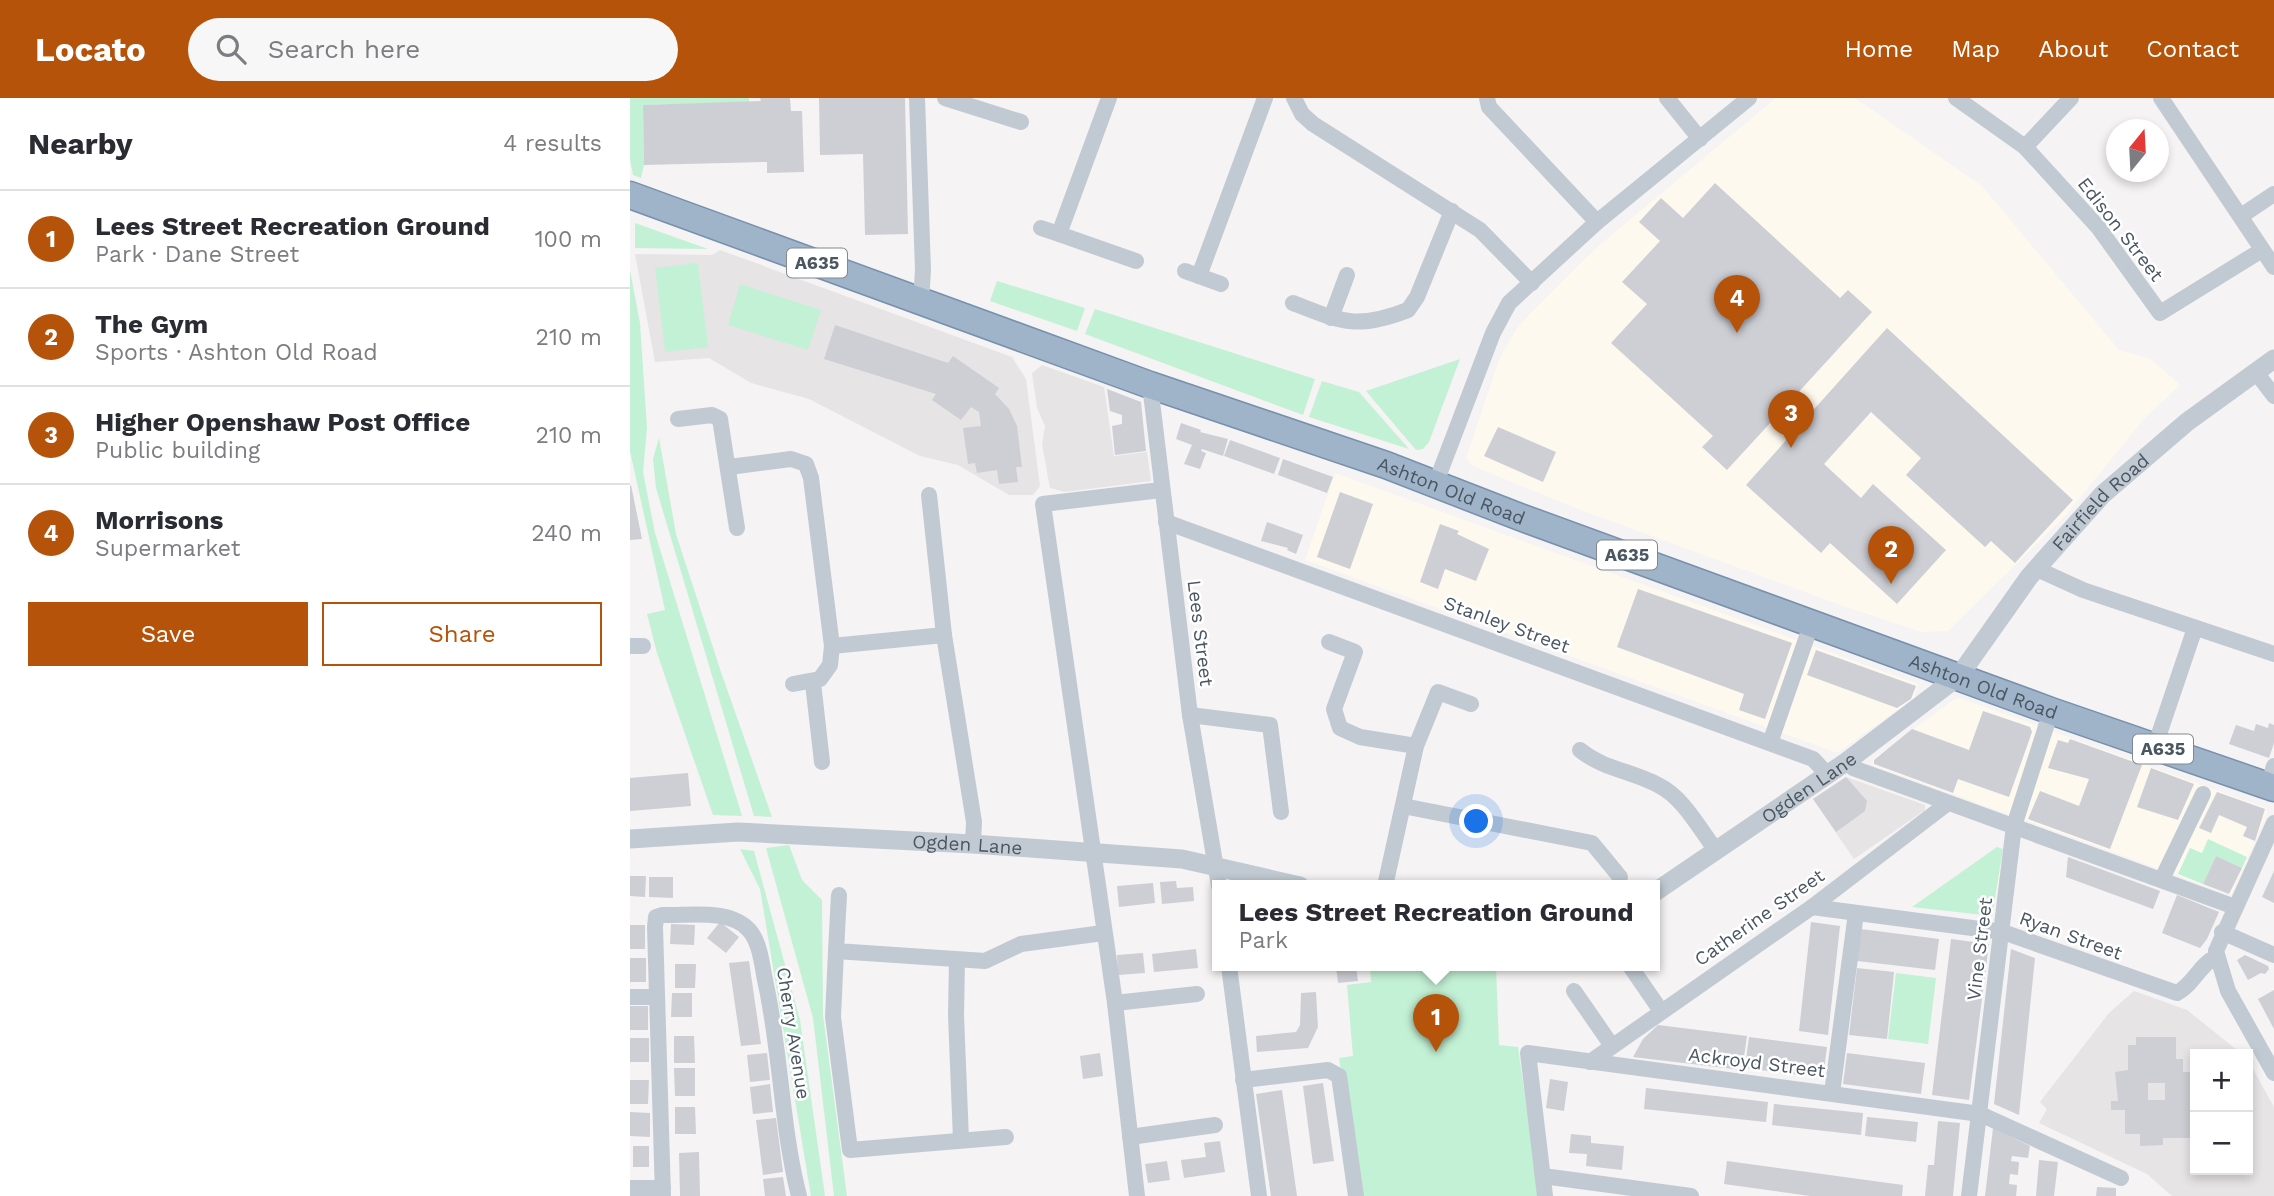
<!DOCTYPE html>
<html lang="en">
<head>
<meta charset="utf-8">
<style>
  body { margin:0; font-family:"Work Sans",sans-serif; background:#f7f7f7; color:#2b2b33 }
  .controls { position:absolute; right:21px; bottom:21px; display:grid; overflow:hidden; border-radius:0px; box-shadow:0 4px 10px #0003 }
  .controls button { width:63px; height:63px; display:grid; place-items:center; padding:0; border:0; border-bottom:2px solid #e1e1e2; background:#fff; color:#2b2b33; font:35px sans-serif }
  .compass { position:absolute; left:1476px; top:21px; width:63px; height:63px; border-radius:50%; background:#fff; box-shadow:0 4px 10px #0003; rotate:18deg }
  .you { position:absolute; left:847px; top:724px; width:24px; height:24px; margin:-18px; border:5px solid #fff; border-radius:50%; background:#1a73e8; box-shadow:0 0 0 10px #1a73e833 }
  .badge { display:grid; place-items:center; width:46px; height:46px; border-radius:50%; background:#b45309; color:#fff; font-size:23px; font-weight:700 }
  .pin { position:absolute; translate:-50% -58px; filter:drop-shadow(0 2px 4px #0008) }
  .pin::after { content:''; position:absolute; top:37px; width:24px; height:21px; background:inherit; clip-path:polygon(0 0,100% 0,50% 100%) }
  .popup { position:absolute; left:582px; top:782px; width:448px; height:91px; box-sizing:border-box; display:grid; place-content:center; border-radius:0px; background:#fff; filter:drop-shadow(0 2px 5px #0005); font-size:23px; white-space:nowrap; color:#7c7c81 }
  .popup b { font-size:26px; color:#2b2b33 }
  .popup::after { content:''; position:absolute; left:50%; top:100%; margin-left:-14px; border:14px solid transparent; border-top-color:#fff }
  .list { margin:0; padding:0; list-style:none }
  h2 { display:flex; justify-content:space-between; align-items:center; height:91px; margin:0; padding:0 28px; font-size:30px }
  h2 small { font-size:23px; font-weight:400; color:#7c7c81 }
  .list li { display:grid; grid-template-columns:46px 1fr auto; gap:21px; align-items:center; box-sizing:border-box; height:98px; padding:0 28px; border-top:2px solid #e1e1e2 }
  .list b { display:block; font-size:26px; white-space:nowrap }
  .list p { margin:0; font-size:23px; white-space:nowrap; color:#7c7c81 }
  .list em { font-size:23px; font-style:normal; color:#7c7c81 }
  .actions { display:flex; gap:14px; padding:21px 28px }
  .actions a { flex:1; padding:16px 0; border:2px solid #b45309; border-radius:0px; text-align:center; font-size:24px; color:#b45309 }
  .actions .main { background:#b45309; color:#fff }
  .icon { flex:none; width:38px; height:38px; fill:none; stroke:currentColor; stroke-width:2; stroke-linecap:round; stroke-linejoin:round }
  .map { position:relative; flex:none; width:1644px; height:1098px; overflow:hidden }
  header { display:flex; align-items:center; gap:42px; box-sizing:border-box; height:98px; padding:0 35px; background:#b45309; color:#fff }
  header strong { font-size:33px }
  nav { display:flex; gap:38px; margin-inline-start:auto; font-size:24px }
  .search { width:490px; height:63px; background:#f7f7f7; display:flex; align-items:center; gap:18px; box-sizing:border-box; padding:0 24px; border-radius:38px; color:#7c7c81; font-size:26px }
  main { display:flex }
  aside { flex:1; background:#fff }
  .map>svg:first-child { display:block }
  .commercial { fill:#fdf9ef }
  .education { fill:#e6e4e5 }
  .green { fill:#c3f1d5 }
  .building { fill:#cdcfd5; fill-rule:evenodd }
  .lines { fill:none; stroke-linecap:round; stroke-linejoin:round }
  .trunk-casing { stroke:#7690ad; stroke-width:29 }
  .minor { stroke:#c1cad2; stroke-width:16 }
  .tertiary { stroke:#c1cad2; stroke-width:19 }
  .trunk { stroke:#9fb4c9; stroke-width:26 }
  .labels { text-anchor:middle; stroke-width:5; stroke-linejoin:round; paint-order:stroke }
  .shield { fill:#fff; stroke:#808990; stroke-width:2 }
  .shield-label { font-size:18px; font-weight:bold; fill:#4a5661 }
  .street-label { font-size:19px; fill:#4a5661; stroke:#fff }
</style>
</head>
<body>
<header>
<strong>Locato</strong>
<div class="search"><svg class="icon" aria-label="search" viewBox="0 0 24 24"><circle cx="10" cy="10" r="6"/><path d="M15 15l6 6"/></svg>Search here</div>
<nav><a>Home</a><a>Map</a><a>About</a><a>Contact</a></nav>
</header>
<main>
<aside>
<h2>Nearby<small>4 results</small></h2>
<ul class="list">
<li><span class="badge">1</span><div><b>Lees Street Recreation Ground</b><p>Park · Dane Street</p></div><em>100 m</em></li>
<li><span class="badge">2</span><div><b>The Gym</b><p>Sports · Ashton Old Road</p></div><em>210 m</em></li>
<li><span class="badge">3</span><div><b>Higher Openshaw Post Office</b><p>Public building</p></div><em>210 m</em></li>
<li><span class="badge">4</span><div><b>Morrisons</b><p>Supermarket</p></div><em>240 m</em></li>
</ul>
<div class="actions"><a class="main">Save</a><a>Share</a></div>
</aside>
<div class="map">
<svg width="1644" height="1098" viewBox="0 0 1644 1098">
  <rect width="100%" height="100%" fill="#f5f3f3"/>
  <g class="commercial">
    <polygon points="1146,0 1225,0 1352,88 1489,252 1521,261 1550,287 1513,322 1436,417 1318,533 1292,534 1213,508 948,411 843,368 836,360 870,259 889,227 967,149"/>
    <polygon points="705,375 1288,586 1284,600 1207,655 675,462"/>
    <polygon points="1330,600 1636,710 1638,714 1601,797 1243,667 1243,661 1323,602"/>
  </g>
  <g class="education">
    <polygon points="90,152 382,259 396,281 410,388 403,397 379,397 328,367 290,358 179,301 121,285 79,260 25,264 5,156 82,157"/>
    <polygon points="412,267 474,289 484,358 517,354 521,383 435,394 420,390 412,346 415,328 407,310 402,275"/>
    <polygon points="1216,679 1295,707 1295,712 1224,761 1183,701"/>
    <polygon points="1504,893 1557,912 1612,956 1565,956 1565,1072 1618,1072 1619,964 1644,1009 1644,1098 1542,1098 1517,1076 1409,1025 1417,1011 1410,1004 1479,915"/>
  </g>
  <g class="green">
    <polygon points="0,0 119,0 119,4 13,7 14,67 11,80 3,77 0,61"/>
    <polygon points="5,125 78,151 5,150"/>
    <polygon points="68,165 78,249 35,254 25,170"/>
    <polygon points="0,172 10,225 17,330 13,374 25,435 112,718 83,717 27,555 17,516 35,512 0,353"/>
    <polygon points="367,183 455,210 447,233 360,203"/>
    <polygon points="110,186 191,212 178,252 98,227"/>
    <polygon points="465,211 685,281 673,317 455,236"/>
    <polygon points="830,261 799,344 793,351 786,352 736,293"/>
    <polygon points="692,283 729,294 779,351 679,319"/>
    <polygon points="29,340 46,436 91,574 142,719 124,718 26,390 23,361"/>
    <polygon points="1578,741 1617,759 1612,770 1586,758 1573,786 1548,776 1560,750 1572,755"/>
    <polygon points="159,747 172,782 192,802 193,917 217,1098 204,1098 183,920 136,750"/>
    <polygon points="1367,749 1373,751 1362,818 1282,809"/>
    <polygon points="110,751 124,753 170,922 195,1098 181,1098 130,791"/>
    <polygon points="740,868 866,868 869,947 888,949 909,1098 729,1098 709,960 723,958 717,887 741,884"/>
    <polygon points="1266,875 1306,880 1298,946 1258,941"/>
  </g>
  <g class="building">
    <polygon points="130,0 160,0 161,13 172,13 174,74 137,75 137,64 14,67 13,7 131,3"/>
    <polygon points="189,0 275,0 278,136 235,137 233,56 190,57"/>
    <polygon points="1085,85 1210,200 1218,192 1242,214 1097,372 1072,349 1083,338 981,245 1017,206 992,184 1030,143 1009,124 1031,100 1053,120"/>
    <polygon points="205,227 318,265 323,258 369,290 365,296 379,311 387,328 392,369 386,369 388,384 369,386 367,372 347,375 345,365 338,366 333,330 351,328 349,314 341,309 331,322 302,302 306,296 194,261"/>
    <polygon points="1257,230 1443,402 1385,465 1361,443 1355,449 1276,377 1291,360 1241,314 1194,366 1231,400 1243,386 1316,452 1267,506 1200,445 1191,455 1116,387"/>
    <polygon points="477,291 511,304 516,353 485,357 482,328 492,326 492,317 480,313"/>
    <polygon points="551,325 571,332 570,334 598,341 593,358 572,351 571,353 576,355 570,371 554,366 562,347 546,341"/>
    <polygon points="868,329 926,354 913,384 854,358"/>
    <polygon points="600,342 650,360 644,376 594,358"/>
    <polygon points="653,361 703,379 697,395 648,377"/>
    <polygon points="1,387 12,441 0,442 0,388"/>
    <polygon points="710,394 743,406 720,471 687,459"/>
    <polygon points="637,424 673,437 666,456 657,452 658,450 631,443"/>
    <polygon points="810,426 829,433 827,436 859,451 846,483 815,471 808,491 790,484"/>
    <polygon points="1008,491 1162,545 1135,621 1109,612 1114,596 987,549"/>
    <polygon points="1186,552 1286,588 1281,601 1267,610 1177,577"/>
    <polygon points="1353,613 1400,629 1402,634 1379,699 1328,681 1323,695 1244,666 1244,662 1282,631 1339,652"/>
    <polygon points="1639,625 1644,627 1644,645 1639,660 1599,646 1606,627 1624,633 1626,626 1638,630"/>
    <polygon points="1440,641 1512,667 1480,751 1398,721 1410,693 1449,708 1459,681 1418,670 1428,642 1438,645"/>
    <polygon points="1521,670 1564,686 1548,722 1507,709"/>
    <polygon points="58,675 61,708 0,713 0,680"/>
    <polygon points="1216,679 1237,703 1235,713 1206,734 1183,701"/>
    <polygon points="1587,694 1635,711 1625,743 1613,738 1617,729 1589,717 1581,735 1569,730"/>
    <polygon points="1586,758 1612,770 1599,796 1573,786"/>
    <polygon points="1438,759 1530,793 1523,811 1436,779"/>
    <polygon points="1644,773 1644,805 1632,799"/>
    <polygon points="0,778 16,778 15,799 0,798"/>
    <polygon points="19,779 43,779 43,800 19,799"/>
    <polygon points="546,783 547,790 563,789 564,803 532,806 530,784"/>
    <polygon points="523,785 525,805 489,809 487,788"/>
    <polygon points="1547,797 1589,814 1577,841 1570,850 1532,835"/>
    <polygon points="90,824 109,839 96,855 77,840"/>
    <polygon points="1181,824 1210,828 1198,937 1169,933"/>
    <polygon points="41,826 65,827 64,847 40,846"/>
    <rect x="0" y="827" width="15" height="24"/>
    <polygon points="1231,831 1309,841 1305,872 1227,863"/>
    <polygon points="1321,841 1359,846 1339,1002 1302,997"/>
    <polygon points="566,851 568,870 524,874 522,856"/>
    <polygon points="1381,851 1405,860 1389,1017 1364,1006"/>
    <polygon points="513,855 515,875 488,877 487,857"/>
    <polygon points="1615,857 1638,868 1639,871 1635,876 1631,875 1618,882 1607,862"/>
    <rect x="0" y="860" width="16" height="24"/>
    <polygon points="119,863 131,946 111,948 99,865"/>
    <polygon points="45,866 66,866 65,890 45,890"/>
    <polygon points="706,868 726,868 728,883 708,885"/>
    <polygon points="1227,870 1264,874 1257,941 1219,937"/>
    <polygon points="1644,892 1644,931 1628,901"/>
    <polygon points="686,894 688,929 678,950 627,954 626,938 666,934 670,927 671,895"/>
    <polygon points="42,895 62,895 62,919 41,919"/>
    <rect x="0" y="908" width="18" height="24"/>
    <polygon points="1028,927 1117,938 1112,972 1003,959 1013,941"/>
    <polygon points="44,938 64,938 65,965 44,965"/>
    <polygon points="1119,939 1197,949 1193,980 1115,970"/>
    <path d="M 1506,939 L 1546,939 L 1546,961 L 1553,961 L 1553,974 L 1565,974 L 1565,1040 L 1533,1040 L 1533,1047 L 1510,1048 L 1510,1036 L 1495,1036 L 1495,1012 L 1481,1012 L 1481,1003 L 1488,1003 L 1485,974 L 1498,972 L 1498,947 L 1506,947 ZM 1518,985 L 1535,985 L 1535,1002 L 1518,1002 Z"/>
    <rect x="0" y="940" width="19" height="24"/>
    <polygon points="137,955 140,982 120,984 117,957"/>
    <polygon points="470,955 473,978 453,981 450,958"/>
    <polygon points="1217,955 1295,965 1291,996 1213,986"/>
    <polygon points="44,970 65,970 65,998 45,998"/>
    <polygon points="920,981 938,984 934,1013 916,1010"/>
    <polygon points="0,982 19,982 18,1006 0,1006"/>
    <polygon points="693,985 704,1063 683,1066 673,988"/>
    <polygon points="140,986 143,1014 123,1016 120,989"/>
    <polygon points="1016,990 1138,1004 1136,1024 1014,1011"/>
    <polygon points="652,992 667,1098 641,1098 626,996"/>
    <polygon points="1144,1006 1233,1015 1231,1037 1142,1027"/>
    <polygon points="45,1009 65,1009 66,1036 45,1036"/>
    <polygon points="0,1014 20,1015 20,1039 0,1038"/>
    <polygon points="1237,1019 1288,1024 1286,1044 1235,1038"/>
    <polygon points="146,1020 153,1074 133,1077 126,1022"/>
    <polygon points="1308,1023 1330,1025 1323,1098 1295,1098 1298,1067 1304,1067"/>
    <polygon points="1363,1030 1400,1048 1398,1060 1382,1058 1381,1063 1389,1064 1388,1077 1380,1076 1379,1086 1387,1087 1386,1098 1355,1098"/>
    <polygon points="941,1036 961,1038 961,1045 994,1048 992,1072 956,1068 957,1056 939,1055"/>
    <polygon points="590,1043 595,1074 554,1080 551,1062 576,1059 574,1045"/>
    <rect x="3" y="1048" width="16" height="21"/>
    <polygon points="69,1054 70,1098 50,1098 49,1055"/>
    <polygon points="1409,1062 1428,1064 1424,1098 1406,1098"/>
    <polygon points="537,1063 540,1082 518,1085 515,1066"/>
    <polygon points="1097,1063 1273,1087 1272,1098 1180,1098 1094,1086"/>
    <polygon points="153,1079 156,1098 135,1098 133,1081"/>
    <polygon points="1467,1089 1486,1090 1486,1098 1466,1098"/>
  </g>
  <g class="lines">
    <g class="trunk-casing">
      <g id="trunk">
        <path id="s3" d="M 0,97 L 520,287 L 756,367 L 890,419 L 1421,613 L 1644,690"/>
      </g>
    </g>
    <g class="minor">
      <polyline points="287,0 293,172 291,204"/>
      <polyline points="315,0 391,24"/>
      <polyline points="479,0 429,136 506,163"/>
      <polyline points="664,0 672,16 683,26 850,132 902,185"/>
      <polyline points="857,0 859,9 967,124"/>
      <polyline points="1037,0 1070,41"/>
      <polyline points="1326,0 1395,49 1468,129 1530,215 1632,152"/>
      <polyline points="1531,0 1644,169"/>
      <polyline points="1395,49 1441,0"/>
      <polyline points="1611,118 1644,96"/>
      <polyline points="411,130 429,136"/>
      <polyline points="555,173 591,186"/>
      <polyline points="569,178 635,0"/>
      <path d="M 663,205 C 711,224 727,232 778,212 L 787,199 L 822,113"/>
      <polyline points="701,220 717,177"/>
      <polyline points="1625,273 1644,298"/>
      <polyline points="520,287 560,617 589,788"/>
      <polyline points="48,321 82,317 90,321 107,430"/>
      <polyline points="99,369 161,361 176,366 181,380 202,548 314,537"/>
      <polyline points="805,387 863,235 879,205 967,124 1119,0"/>
      <polyline points="299,397 314,537 344,724 343,746"/>
      <polyline points="536,424 1183,661 1197,676"/>
      <polyline points="1407,471 1453,492 1644,556"/>
      <polyline points="699,544 725,554 704,611 710,630 730,639 786,648"/>
      <polyline points="0,548 13,548"/>
      <polyline points="183,585 192,664"/>
      <polyline points="163,586 190,581 200,567 202,548"/>
      <polyline points="560,617 640,627 651,714"/>
      <polyline points="1140,645 1182,524"/>
      <polyline points="1525,648 1565,530"/>
      <path d="M 950,652 C 973,671 1002,673 1028,687 C 1053,699 1069,730 1085,751"/>
      <polyline points="1216,664 1223,670 1605,809"/>
      <polyline points="1638,688 1644,668"/>
      <polyline points="773,708 962,745 990,779"/>
      <polyline points="1644,725 1586,853 1598,893 1644,975"/>
      <polyline points="1532,781 1573,696"/>
      <polyline points="755,788 786,648 808,594 841,606"/>
      <polyline points="209,797 206,853 355,863 391,846 473,835"/>
      <path d="M 1182,809 L 1373,834 L 1547,895 C 1563,887 1570,866 1586,859"/>
      <polyline points="1592,834 1644,857"/>
      <polyline points="206,853 203,919 220,1052 376,1039"/>
      <polyline points="327,862 326,917 331,1042"/>
      <polyline points="599,868 629,1098"/>
      <polyline points="1000,868 1031,913"/>
      <polyline points="944,893 982,948"/>
      <polyline points="0,899 27,899"/>
      <polyline points="485,905 567,896"/>
      <polyline points="960,964 1182,809 1318,705"/>
      <polyline points="613,982 698,972 709,978 726,1098"/>
      <polyline points="1202,995 1226,815"/>
      <polyline points="500,1039 585,1027"/>
      <polyline points="913,1078 1061,1098"/>
      <polyline points="0,1090 33,1090"/>
      <path d="M 33,1098 L 25,829 L 26,819 L 32,817 C 58,818 99,810 119,832 C 130,844 132,867 135,882 C 151,953 151,1028 169,1098"/>
      <polyline points="507,1098 485,905 413,406 531,392"/>
      <polyline points="915,1098 898,955 1350,1016 1491,1080"/>
      <polyline points="1339,1098 1384,728 1421,613"/>
    </g>
    <g class="tertiary">
      <path id="s1" d="M 0,741 L 108,734 L 343,746 L 552,761 L 670,788"/>
      <path id="s2" d="M 1025,794 L 1216,664 L 1329,578 L 1399,479 L 1472,397 L 1557,324 L 1644,261"/>
    </g>
    <use href="#trunk" class="trunk"/>
  </g>
  <g class="labels">
    <g class="shield">
      <rect x="157" y="150.5" width="60" height="29" rx="5"/>
      <rect x="967" y="442.5" width="60" height="29" rx="5"/>
      <rect x="1503" y="636.5" width="60" height="29" rx="5"/>
    </g>
    <g class="shield-label">
      <text x="187" y="171">A635</text>
      <text x="997" y="463">A635</text>
      <text x="1533" y="657">A635</text>
    </g>
    <g class="street-label">
      <text transform="translate(1491 131) rotate(52)" y="7">Edison Street</text>
      <text dy="7" stroke="none"><textPath href="#s3" startOffset="873">Ashton Old Road</textPath></text>
      <text dy="7" stroke="none"><textPath href="#s2" startOffset="598">Fairfield Road</textPath></text>
      <text transform="translate(877 526) rotate(20)" y="7">Stanley Street</text>
      <text transform="translate(571 535) rotate(83)" y="7">Lees Street</text>
      <text dy="7" stroke="none"><textPath href="#s3" startOffset="1440">Ashton Old Road</textPath></text>
      <text dy="7" stroke="none"><textPath href="#s2" startOffset="186">Ogden Lane</textPath></text>
      <text dy="7" stroke="none"><textPath href="#s1" startOffset="338">Ogden Lane</textPath></text>
      <text transform="translate(1129 819) rotate(-35)" y="7">Catherine Street</text>
      <text transform="translate(1441 837) rotate(20)" y="7">Ryan Street</text>
      <text transform="translate(1349 851) rotate(-83)" y="7">Vine Street</text>
      <text transform="translate(164 935) rotate(81)" y="7">Cherry Avenue</text>
      <text transform="translate(1127 964) rotate(7)" y="7">Ackroyd Street</text>
    </g>
  </g>
</svg>
<div class="controls">
<button>+</button>
<button>−</button>
</div>
<svg class="compass" viewBox="-18 -18 36 36"><path d="M0-13l5 13h-10z" fill="#e53935"/><path d="M0 13l5-13h-10z" fill="#7c7c81"/></svg>
<div class="you"></div>
<div class="pin badge" style="left:806px;top:954px">1</div>
<div class="popup"><b>Lees Street Recreation Ground</b>Park</div>
<div class="pin badge" style="left:1261px;top:486px">2</div>
<div class="pin badge" style="left:1161px;top:350px">3</div>
<div class="pin badge" style="left:1107px;top:235px">4</div>
</div>
</main>
</body>
</html>
